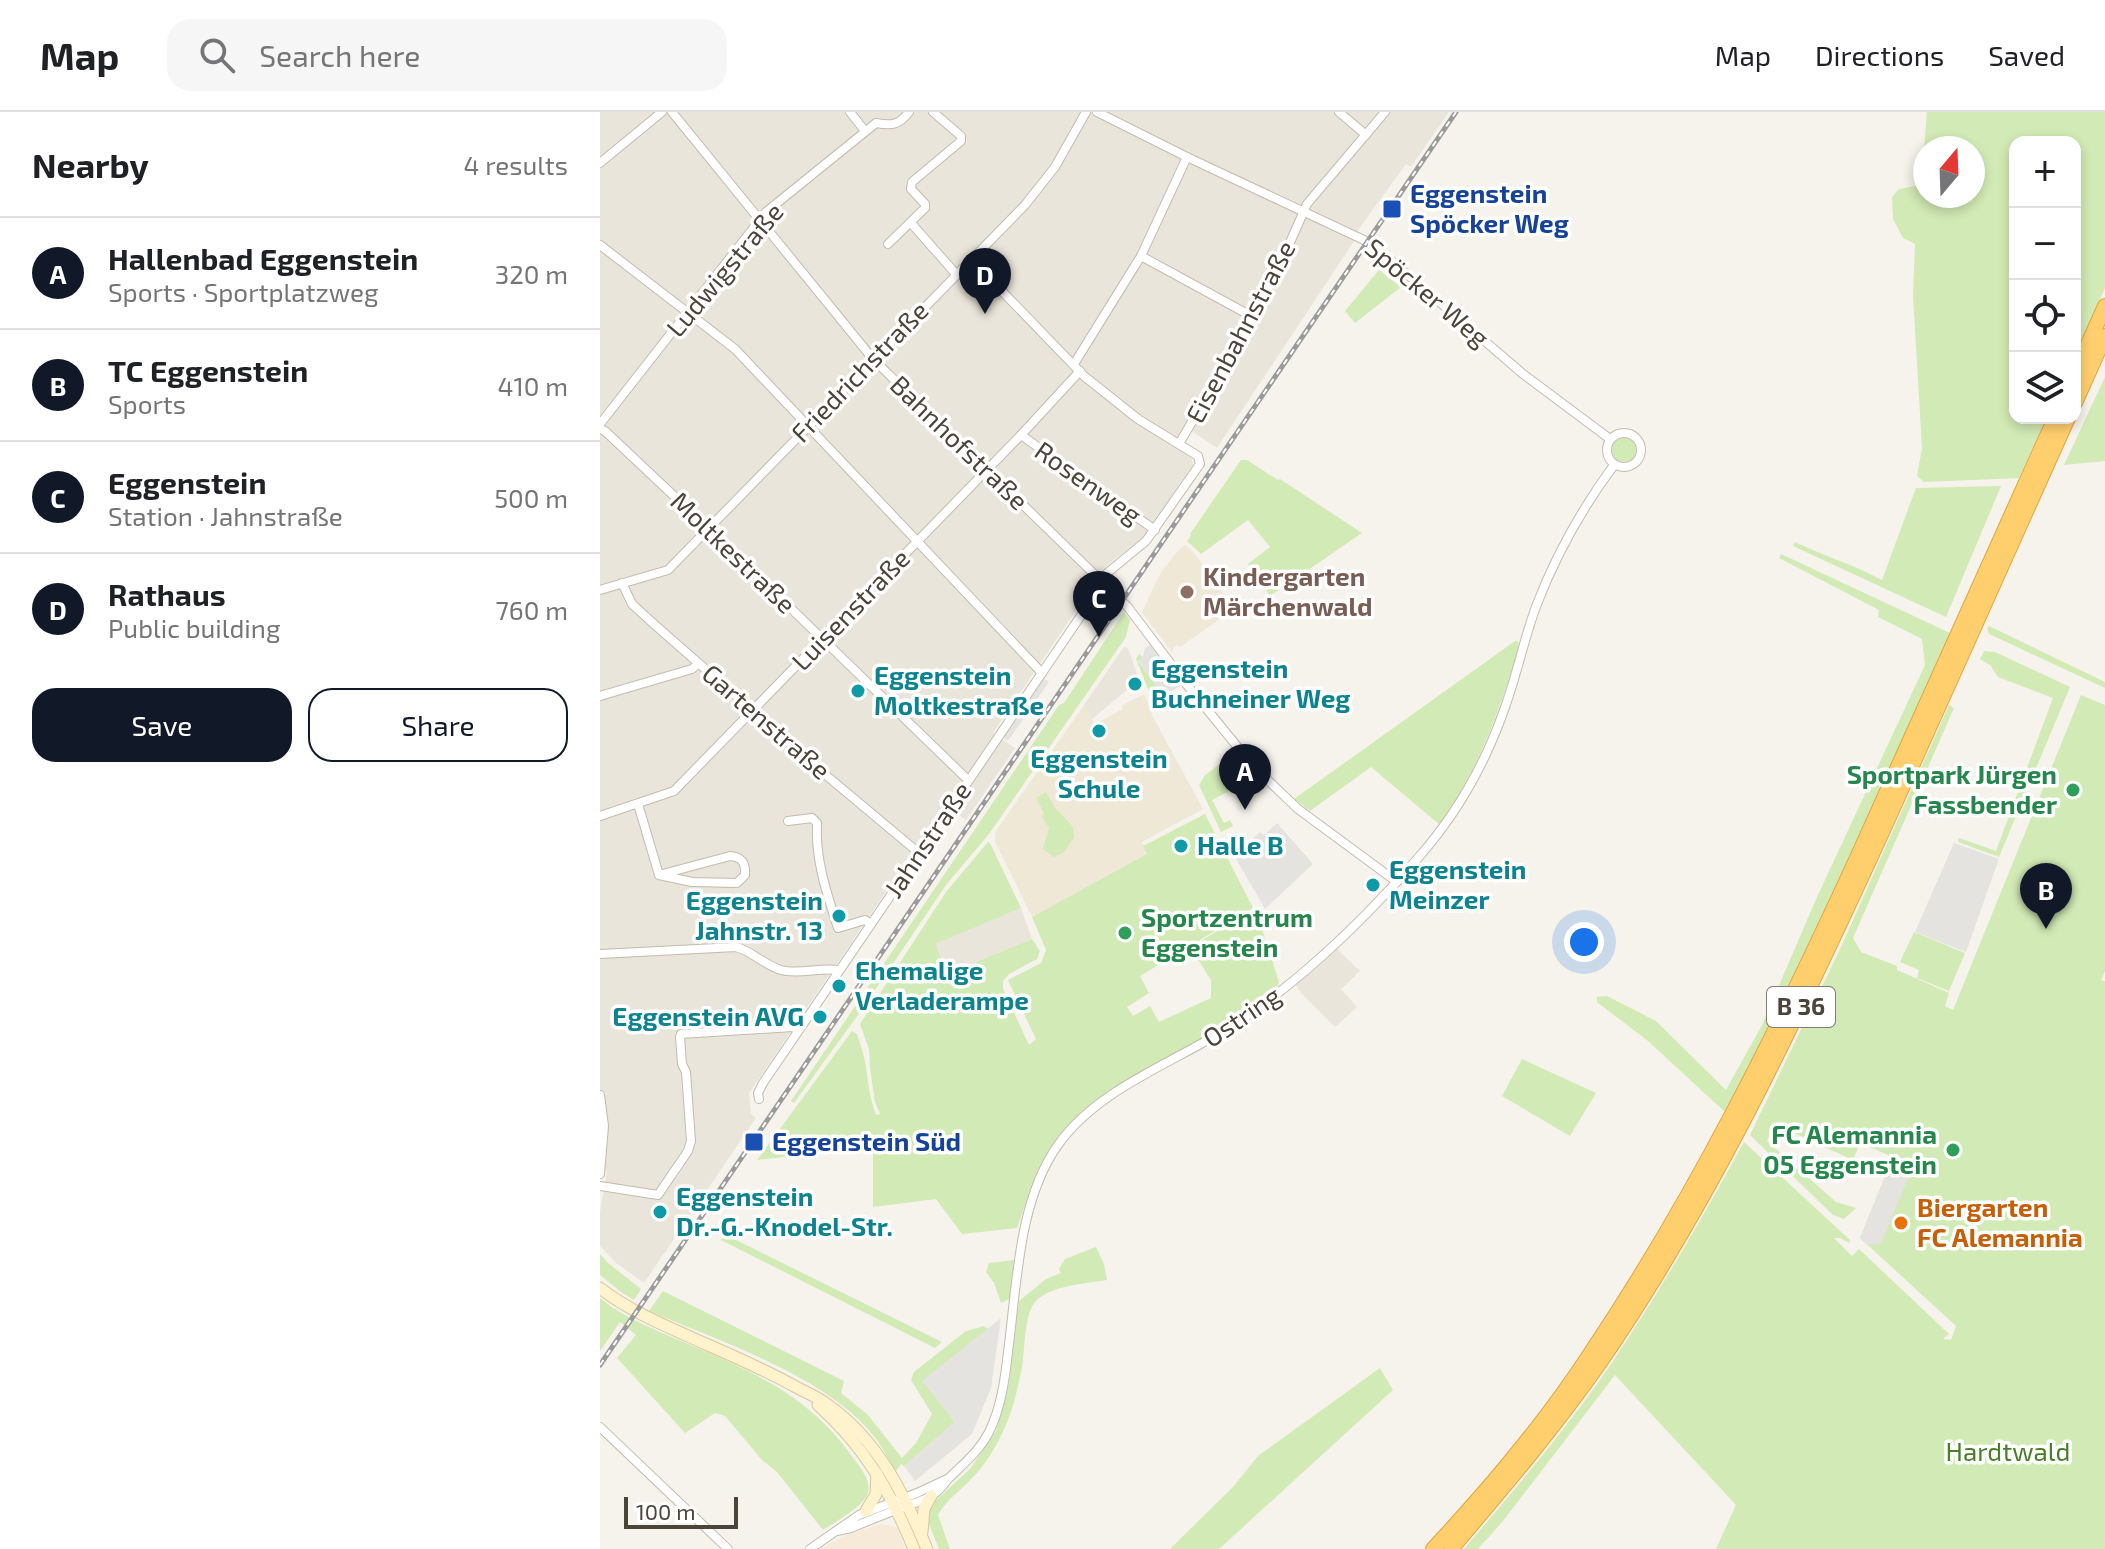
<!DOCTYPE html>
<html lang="en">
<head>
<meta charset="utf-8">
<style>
  body { margin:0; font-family:"Exo 2",sans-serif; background:#f6f6f6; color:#202124 }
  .controls { position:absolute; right:24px; top:24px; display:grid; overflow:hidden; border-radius:16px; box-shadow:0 4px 12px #0003 }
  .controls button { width:72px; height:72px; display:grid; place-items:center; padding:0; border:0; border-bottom:2px solid #e0e0e0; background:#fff; color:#202124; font:40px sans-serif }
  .compass { position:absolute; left:1313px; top:24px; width:72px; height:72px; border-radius:50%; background:#fff; box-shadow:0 4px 12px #0003; rotate:19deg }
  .scale { position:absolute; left:24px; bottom:20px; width:114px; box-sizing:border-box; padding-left:8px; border:4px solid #4b4439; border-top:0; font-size:22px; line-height:28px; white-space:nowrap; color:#4b4439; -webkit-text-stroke:6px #fff; paint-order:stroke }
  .you { position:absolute; left:984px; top:830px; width:28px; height:28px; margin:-20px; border:6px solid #fff; border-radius:50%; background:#1a73e8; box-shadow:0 0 0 12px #1a73e833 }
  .badge { display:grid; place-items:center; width:52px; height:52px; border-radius:50%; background:#111827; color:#fff; font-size:26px; font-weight:700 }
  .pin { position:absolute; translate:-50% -66px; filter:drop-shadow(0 2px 4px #0008) }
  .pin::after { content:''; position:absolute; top:42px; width:28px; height:24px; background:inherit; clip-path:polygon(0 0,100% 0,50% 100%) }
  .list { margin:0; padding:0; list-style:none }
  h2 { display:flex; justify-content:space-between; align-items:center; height:104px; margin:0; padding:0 32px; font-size:34px }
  h2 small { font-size:26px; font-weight:400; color:#757577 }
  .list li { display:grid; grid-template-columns:52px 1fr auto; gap:24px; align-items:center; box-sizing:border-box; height:112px; padding:0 32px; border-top:2px solid #e0e0e0 }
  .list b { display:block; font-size:30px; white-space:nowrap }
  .list p { margin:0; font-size:26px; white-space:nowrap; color:#757577 }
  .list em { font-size:26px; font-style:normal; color:#757577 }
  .actions { display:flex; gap:16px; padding:24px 32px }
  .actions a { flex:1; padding:18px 0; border:2px solid #111827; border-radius:24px; text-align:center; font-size:28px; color:#111827 }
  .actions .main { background:#111827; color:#fff }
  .icon { flex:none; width:44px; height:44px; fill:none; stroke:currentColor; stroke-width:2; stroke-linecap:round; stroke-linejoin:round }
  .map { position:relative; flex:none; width:1505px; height:1437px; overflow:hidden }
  header { display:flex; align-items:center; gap:48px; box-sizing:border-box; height:112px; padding:0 40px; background:#fff; border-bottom:2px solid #e0e0e0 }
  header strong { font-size:38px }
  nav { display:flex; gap:44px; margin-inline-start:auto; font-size:28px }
  .search { width:560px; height:72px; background:#f6f6f6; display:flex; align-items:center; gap:20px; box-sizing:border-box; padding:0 28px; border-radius:24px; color:#757577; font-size:30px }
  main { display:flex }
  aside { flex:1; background:#fff }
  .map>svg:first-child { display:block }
  .residential { fill:#eae5da }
  .commercial { fill:#f7ead8 }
  .education { fill:#efe8d6 }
  .green { fill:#d2eab5; fill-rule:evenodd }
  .parking { fill:#e5e3e0 }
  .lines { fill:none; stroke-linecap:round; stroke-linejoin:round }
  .street-casing { stroke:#c2bbae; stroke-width:10 }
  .secondary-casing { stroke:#d6c79b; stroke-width:13 }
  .highway-casing { stroke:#e0a43c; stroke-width:16 }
  .street { stroke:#fff; stroke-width:8 }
  .secondary { stroke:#fff3cd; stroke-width:11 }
  .highway { stroke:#ffcf6e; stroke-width:14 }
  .rail-casing { stroke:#9a9a9a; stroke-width:5 }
  .rail { stroke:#fff; stroke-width:2; stroke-dasharray:6; stroke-linecap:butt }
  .transit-dot { fill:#1a4fb4; stroke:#fff; stroke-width:3 }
  .education-dot { fill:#8d6e63; stroke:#fff; stroke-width:3 }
  .culture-dot { fill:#0f9aa8; stroke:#fff; stroke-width:3 }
  .leisure-dot { fill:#2e9e5b; stroke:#fff; stroke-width:3 }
  .food-dot { fill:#e8710a; stroke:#fff; stroke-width:3 }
  .labels { text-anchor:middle; stroke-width:7; stroke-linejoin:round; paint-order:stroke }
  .shield { fill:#fff; stroke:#817c74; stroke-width:2 }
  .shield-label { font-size:24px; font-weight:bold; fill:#4b4439 }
  .transit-label { font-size:26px; font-weight:bold; fill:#164399; stroke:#fff; text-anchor:start }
  .street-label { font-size:26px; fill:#4b4439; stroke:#fff }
  .education-label { font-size:26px; font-weight:bold; fill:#785e54; stroke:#fff; text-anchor:start }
  .culture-label { font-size:26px; font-weight:bold; fill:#0d838f; stroke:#fff; text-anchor:start }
  .leisure-label { font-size:26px; font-weight:bold; fill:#27864d; stroke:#fff; text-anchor:end }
  .food-label { font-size:26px; font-weight:bold; fill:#c56008; stroke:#fff; text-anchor:start }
  .park-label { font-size:26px; fill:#4a7f2a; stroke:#fff }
</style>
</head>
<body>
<header>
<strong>Map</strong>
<div class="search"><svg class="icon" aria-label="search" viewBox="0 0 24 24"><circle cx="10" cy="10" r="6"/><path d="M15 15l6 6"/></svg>Search here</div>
<nav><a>Map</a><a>Directions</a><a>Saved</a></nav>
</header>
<main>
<aside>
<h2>Nearby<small>4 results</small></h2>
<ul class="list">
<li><span class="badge">A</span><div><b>Hallenbad Eggenstein</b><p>Sports · Sportplatzweg</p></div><em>320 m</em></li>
<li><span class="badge">B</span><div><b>TC Eggenstein</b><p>Sports</p></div><em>410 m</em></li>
<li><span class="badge">C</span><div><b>Eggenstein</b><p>Station · Jahnstraße</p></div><em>500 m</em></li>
<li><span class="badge">D</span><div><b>Rathaus</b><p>Public building</p></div><em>760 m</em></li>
</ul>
<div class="actions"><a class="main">Save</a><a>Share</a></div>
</aside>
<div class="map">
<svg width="1505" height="1437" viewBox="0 0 1505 1437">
  <rect width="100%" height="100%" fill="#f6f3ec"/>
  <g class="residential">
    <polygon points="0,0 849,0 811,55 806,52 758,118 755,128 617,336 586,315 573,333 592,347 593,353 543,425 500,459 492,475 393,621 415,636 366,708 345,693 149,981 151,1002 156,1006 44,1171 16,1151 0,1134 0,1100 7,1059 0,1058"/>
    <polygon points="524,535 528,536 540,571 528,577 492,607 484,593"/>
    <polygon points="421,796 432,827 347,862 334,832"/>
    <polygon points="737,837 760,859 741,877 757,895 735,915 701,881 696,873 718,855"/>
  </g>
  <polygon class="commercial" points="280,1412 297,1415 305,1437 219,1437 247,1423"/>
  <g class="education">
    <polygon points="585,433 594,441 634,497 580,535 577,533 574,535 572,540 542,500 560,462 575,442"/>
    <polygon points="544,582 553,605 603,697 542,730 548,742 432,805 395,730 396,719 484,593 495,612 523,597 521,594"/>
  </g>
  <g class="green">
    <path d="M 1327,0 L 1505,0 L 1505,176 L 1475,242 L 1475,30 L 1415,30 L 1415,306 L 1446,306 L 1419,366 L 1324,370 L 1317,364 L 1322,336 L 1313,183 L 1315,132 L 1303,126 L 1293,107 L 1292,85 L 1299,77 L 1321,73 ZM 1325,36 L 1373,36 L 1373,84 L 1325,84 Z"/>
    <polygon points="779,158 801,175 755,211 745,199"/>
    <polygon points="1505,265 1505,349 1464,353"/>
    <circle cx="1024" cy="338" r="12"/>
    <polygon points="641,348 647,348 678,368 680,367 762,421 670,484 648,452 670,435 648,408 601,442 587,429 591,424 590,422"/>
    <path d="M 1401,374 L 1346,505 L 1193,434 L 1195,430 C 1224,444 1255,453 1282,468 L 1316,376 Z"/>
    <polygon points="1181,442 1350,521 1216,819 1126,1001 1048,929 997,890 997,885 1007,884 1056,909 1126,978 1162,913 1217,785 1325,553 1322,527 1278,505 1279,498 1179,446"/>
    <polygon points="524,500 530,508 526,525 389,722 346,773 263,896 194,991 191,989 459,593 464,591"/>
    <polygon points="1389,514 1505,570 1505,576 1389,522 1387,516"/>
    <path d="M 915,529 L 918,529 L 919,535 C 898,603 880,653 840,713 L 771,655 L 710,699 L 694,687 Z"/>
    <polygon points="1384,539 1395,540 1470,575 1399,745 1358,730 1359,726 1396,739 1453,586 1398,565 1390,553 1380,547"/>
    <polygon points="539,542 543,545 538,549 563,584 568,581 573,590 557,599 536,547"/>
    <path d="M 1481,583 L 1505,593 L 1505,859 L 1501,869 L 1505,869 L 1505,1437 L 1116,1437 L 1136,1393 L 1015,1263 L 903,1409 L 878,1437 L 864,1437 C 914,1378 965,1319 1009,1255 C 1058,1183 1102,1107 1144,1030 L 1250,1128 L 1249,1131 L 1240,1126 L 1234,1126 L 1252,1144 L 1259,1137 L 1349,1222 L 1343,1227 L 1351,1228 L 1356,1214 L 1260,1126 L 1293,1045 L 1260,1031 L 1253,1048 L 1174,1012 L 1167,1029 L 1236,1090 L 1256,1096 L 1244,1107 L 1233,1103 L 1150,1023 L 1242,833 L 1349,593 L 1354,596 L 1253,826 L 1261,840 L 1297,854 L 1297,858 L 1349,881 L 1345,894 L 1353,898 Z"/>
    <polygon points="635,641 657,667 646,673 645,671 612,688 624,711 630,708 633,714 621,720 599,673 605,663"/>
    <polygon points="446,680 455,696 473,715 474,726 463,741 454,745 443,737 449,716 442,705 444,701 436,686"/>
    <path d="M 605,702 L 653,796 L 540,864 L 549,881 L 527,895 L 533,904 L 550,894 L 559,910 L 611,886 L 611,868 L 590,835 L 654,798 L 660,811 L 679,870 L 676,878 C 653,895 629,912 604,926 C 553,955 494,979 457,1026 C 436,1052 428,1086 417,1116 L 362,1122 L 336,1087 L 273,1095 L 273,1035 L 157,1048 L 252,919 L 257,922 C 260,931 263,940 265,949 C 268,968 269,985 276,1003 L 280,1002 L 275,990 L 270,956 L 269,937 L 260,912 L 346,780 L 388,730 L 390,731 L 421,796 L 335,832 L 347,862 L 432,827 L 440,839 L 437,847 L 409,862 L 403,869 L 403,877 L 429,933 L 436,927 L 408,868 L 441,851 L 446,838 L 432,805 L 547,742 L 543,734 Z"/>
    <polygon points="1314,820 1365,841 1349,879 1317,866 1319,858 1300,850"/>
    <polygon points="922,947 996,981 970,1024 902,984"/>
    <polygon points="124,1122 342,1230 335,1236 121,1128"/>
    <path d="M 496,1135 L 504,1152 L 507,1168 C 487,1171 450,1174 436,1189 C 424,1201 425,1238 422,1255 C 419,1270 415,1288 410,1303 C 402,1324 391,1345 376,1362 C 364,1376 347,1386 338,1403 L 350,1437 L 339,1437 L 328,1410 L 329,1401 L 334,1390 L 370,1357 L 396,1319 L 409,1272 L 419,1189 L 446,1167 L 461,1161 L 459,1157 L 465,1147 Z"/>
    <polygon points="0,1142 8,1151 41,1177 34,1188 21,1180 0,1163"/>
    <polygon points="415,1148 411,1182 409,1187 401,1191 394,1171 386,1160 389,1151"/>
    <path d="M 63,1179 L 244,1269 L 241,1281 L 268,1303 L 302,1346 L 316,1331 L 332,1302 L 311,1268 L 314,1260 L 366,1219 L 384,1214 L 388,1217 L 323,1269 L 355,1310 L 304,1354 L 301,1352 L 296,1359 C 288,1347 282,1334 273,1323 C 226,1264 117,1228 49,1199 Z"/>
    <path d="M 0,1186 C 25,1207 56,1218 86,1231 C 154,1260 210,1284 254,1347 C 262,1358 274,1372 266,1385 C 259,1397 235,1410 223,1418 L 177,1360 L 162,1348 L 125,1304 L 115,1301 L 85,1321 L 17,1246 L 36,1223 L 20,1210 L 0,1239 Z"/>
    <polygon points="780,1256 793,1278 619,1437 570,1437 633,1375 658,1344"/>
  </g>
  <g class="parking">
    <polygon points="550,533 580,574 563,585 538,548 543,545 545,536"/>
    <polygon points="443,566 449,570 408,629 402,625"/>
    <polygon points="677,711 713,752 665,797 636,747 642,742 639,739 660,720 664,723"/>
    <polygon points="1354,731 1399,747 1366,840 1315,820"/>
    <polygon points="1293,1045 1313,1054 1281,1132 1267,1133 1260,1126"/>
    <polygon points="401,1206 391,1276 372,1322 315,1369 304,1354 355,1310 322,1269"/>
  </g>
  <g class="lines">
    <g class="street-casing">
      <g id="street">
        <polyline points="72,0 273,247 527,494 583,568 654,655 698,697 797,770"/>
        <polyline points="250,0 265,19"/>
        <polyline points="497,0 587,45 764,128 786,144 923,262 1010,327"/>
        <polyline points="739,0 766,23"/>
        <polyline points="0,51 62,0"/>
        <polyline points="311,111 356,162"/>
        <polyline points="288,132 325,96 325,92 311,77 312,70 361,29 361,24 333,0"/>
        <polyline points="0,133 135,237 442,561"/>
        <polyline points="541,144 653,205"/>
        <polyline points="474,252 541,144 587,45"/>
        <path d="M 0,312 L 166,100 L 276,11 C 292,14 299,13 309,0"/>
        <polyline points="0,317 5,319 109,417 368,668"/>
        <circle cx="1024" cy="338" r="17"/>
        <polyline points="421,323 555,418"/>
        <polyline points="579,332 653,205 676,162 707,92 785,0"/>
        <polyline points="22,471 32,492 55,513 227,664 319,741"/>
        <polyline points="0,478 68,458 425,93 455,55 486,0"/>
        <polyline points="0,584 92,557 98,552"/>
        <path d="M 38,692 L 59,763 L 92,770 L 137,771 L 145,763 C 146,751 142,745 130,744 L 59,763"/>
        <polyline points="0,704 74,679 421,323 480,259"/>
        <path d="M 188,709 L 212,706 L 217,711 C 215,748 227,782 238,816 L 265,808 L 271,812"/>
        <path d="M 0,842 L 136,835 C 152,839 164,853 181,858 C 199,863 220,855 239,858"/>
        <polyline points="0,983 4,1014 0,1062"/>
        <polyline points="159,987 158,981 163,971 480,505 498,479 506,462 546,429 600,352 598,344 538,307 484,264 371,147"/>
        <polyline points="0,1074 58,1083 88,1039 91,1029 86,960 82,952 80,925 81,922 193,915 198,918"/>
        <polyline points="0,1315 128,1437"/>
        <path d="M 237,1419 L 251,1416 C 270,1408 290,1400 309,1393 C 318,1390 326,1388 334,1382 C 340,1378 344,1372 348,1367 C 363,1352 379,1340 389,1320 C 401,1296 405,1267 408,1240 C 417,1173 418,1089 458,1033 C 498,976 576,950 633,913 C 703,868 763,809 818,746 C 856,703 885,652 904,598 C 917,563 924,526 937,492 C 956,443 983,395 1014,353"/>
        <polyline points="210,1437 259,1403 317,1381 347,1367"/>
      </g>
    </g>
    <g class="secondary-casing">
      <g id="secondary">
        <path d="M 0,1176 C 32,1201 71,1216 108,1233 C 138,1246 167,1259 196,1275 C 207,1281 218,1285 228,1293 C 278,1328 304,1382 327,1437"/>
        <path d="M 218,1293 C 265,1335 290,1379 314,1437"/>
        <polyline points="266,1399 276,1382 277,1362"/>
        <polyline points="322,1420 324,1397 331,1384"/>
      </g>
    </g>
    <g class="highway-casing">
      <g id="highway">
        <polyline points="1475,261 1505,194"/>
        <polyline points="1475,291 1505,224"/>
        <path d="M 833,1437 C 891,1375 946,1310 992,1239 C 1096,1084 1179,916 1257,746 C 1324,600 1389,453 1455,306"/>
        <path d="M 851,1437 C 903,1376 955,1315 1001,1249 C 1108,1093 1189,922 1268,751 C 1336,603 1402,454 1468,306"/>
      </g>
    </g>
    <use href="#street" class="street"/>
    <use href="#secondary" class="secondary"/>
    <use href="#highway" class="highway"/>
    <g class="rail-casing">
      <polyline id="rail" points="0,1253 856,0"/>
    </g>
    <use href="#rail" class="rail"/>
  </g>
  <g class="transit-dot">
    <rect x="782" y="87" width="20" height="20" rx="4"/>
    <rect x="144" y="1020" width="20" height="20" rx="4"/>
  </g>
  <circle class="education-dot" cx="587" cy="480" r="8"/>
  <g class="culture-dot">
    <circle cx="535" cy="572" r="8"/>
    <circle cx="258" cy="579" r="8"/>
    <circle cx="499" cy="619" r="8"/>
    <circle cx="581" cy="734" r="8"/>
    <circle cx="773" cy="773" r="8"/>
    <circle cx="239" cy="804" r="8"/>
    <circle cx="239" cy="874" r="8"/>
    <circle cx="220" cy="905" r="8"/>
    <circle cx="60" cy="1100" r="8"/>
  </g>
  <g class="leisure-dot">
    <circle cx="1473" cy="678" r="8"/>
    <circle cx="525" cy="821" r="8"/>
    <circle cx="1353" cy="1038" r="8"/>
  </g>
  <circle class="food-dot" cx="1301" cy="1111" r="8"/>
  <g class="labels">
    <rect class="shield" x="1167" y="875" width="68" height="40" rx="6"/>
    <g class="shield-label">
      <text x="1201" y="903">B 36</text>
    </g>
    <g class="transit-label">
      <text x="810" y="91">Eggenstein<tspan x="810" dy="30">Spöcker Weg</tspan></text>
      <text x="172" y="1039">Eggenstein Süd</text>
    </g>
    <g class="street-label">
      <text transform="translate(125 158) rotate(-50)" y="9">Ludwigstraße</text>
      <text transform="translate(827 181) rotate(40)" y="9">Spöcker Weg</text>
      <text transform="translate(641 220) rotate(-62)" y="9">Eisenbahnstraße</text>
      <text transform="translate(260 260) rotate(-46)" y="9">Friedrichstraße</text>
      <text transform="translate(359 331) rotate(44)" y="9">Bahnhofstraße</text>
      <text transform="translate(488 371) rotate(35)" y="9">Rosenweg</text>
      <text transform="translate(133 441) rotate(44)" y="9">Moltkestraße</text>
      <text transform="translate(251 498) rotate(-46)" y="9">Luisenstraße</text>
      <text transform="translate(166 610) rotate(41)" y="9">Gartenstraße</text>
      <text transform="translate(328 728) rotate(-56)" y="9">Jahnstraße</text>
      <text transform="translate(642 905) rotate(-34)" y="9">Ostring</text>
    </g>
    <g class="education-label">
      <text x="603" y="474">Kindergarten<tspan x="603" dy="30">Märchenwald</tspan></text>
    </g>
    <g class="culture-label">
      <text x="551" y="566">Eggenstein<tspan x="551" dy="30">Buchneiner Weg</tspan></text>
      <text x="274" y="573">Eggenstein<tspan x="274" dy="30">Moltkestraße</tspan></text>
      <text x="499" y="656" text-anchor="middle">Eggenstein<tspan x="499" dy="30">Schule</tspan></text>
      <text x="597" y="743">Halle B</text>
      <text x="789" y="767">Eggenstein<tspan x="789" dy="30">Meinzer</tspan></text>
      <text x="223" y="798" text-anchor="end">Eggenstein<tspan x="223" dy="30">Jahnstr. 13</tspan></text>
      <text x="255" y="868">Ehemalige<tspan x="255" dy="30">Verladerampe</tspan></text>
      <text x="204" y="914" text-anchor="end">Eggenstein AVG</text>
      <text x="76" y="1094">Eggenstein<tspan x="76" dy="30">Dr.-G.-Knodel-Str.</tspan></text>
    </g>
    <g class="leisure-label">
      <text x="1457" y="672">Sportpark Jürgen<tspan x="1457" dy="30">Fassbender</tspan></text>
      <text x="541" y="815" text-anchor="start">Sportzentrum<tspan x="541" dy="30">Eggenstein</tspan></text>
      <text x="1337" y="1032">FC Alemannia<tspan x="1337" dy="30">05 Eggenstein</tspan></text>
    </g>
    <g class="food-label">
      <text x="1317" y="1105">Biergarten<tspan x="1317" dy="30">FC Alemannia</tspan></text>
    </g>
    <g class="park-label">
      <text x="1408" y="1349">Hardtwald</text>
    </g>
  </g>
</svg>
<div class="controls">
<button>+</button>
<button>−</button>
<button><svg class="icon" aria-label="locate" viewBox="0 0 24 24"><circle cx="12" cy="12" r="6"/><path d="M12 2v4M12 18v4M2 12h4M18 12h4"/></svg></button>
<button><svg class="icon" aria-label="layers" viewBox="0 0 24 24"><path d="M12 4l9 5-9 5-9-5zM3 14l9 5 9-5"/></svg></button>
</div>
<svg class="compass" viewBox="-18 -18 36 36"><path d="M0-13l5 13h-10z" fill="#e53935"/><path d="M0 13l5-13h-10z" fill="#757577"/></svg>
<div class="scale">100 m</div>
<div class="you"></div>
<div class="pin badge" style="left:645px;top:698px">A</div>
<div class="pin badge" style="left:1446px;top:817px">B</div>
<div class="pin badge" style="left:499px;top:525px">C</div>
<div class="pin badge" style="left:385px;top:202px">D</div>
</div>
</main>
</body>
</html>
